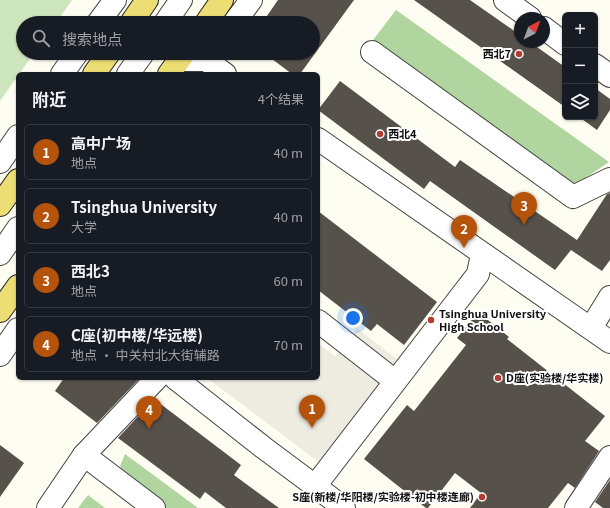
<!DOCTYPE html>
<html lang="zh">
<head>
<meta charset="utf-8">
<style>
  body { margin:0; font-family:Georgia,"Noto Sans SC",serif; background:#242831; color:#f1f3f6 }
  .controls { position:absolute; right:12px; top:12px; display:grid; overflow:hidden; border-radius:6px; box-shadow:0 1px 3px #0004 }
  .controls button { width:36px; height:36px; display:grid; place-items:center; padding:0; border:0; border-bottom:1px solid #363941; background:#171b24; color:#f1f3f6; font:20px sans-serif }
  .compass { position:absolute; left:514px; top:12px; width:36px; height:36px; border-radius:50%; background:#171b24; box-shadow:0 1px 3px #0004; rotate:41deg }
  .you { position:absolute; left:353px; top:318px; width:14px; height:14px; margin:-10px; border:3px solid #fff; border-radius:50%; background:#1a73e8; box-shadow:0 0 0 6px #1a73e833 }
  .badge { display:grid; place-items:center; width:26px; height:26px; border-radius:50%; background:#b45309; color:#fff; font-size:13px; font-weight:700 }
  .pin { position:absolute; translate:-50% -33px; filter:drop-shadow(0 1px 2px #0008) }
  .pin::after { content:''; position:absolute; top:21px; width:14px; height:12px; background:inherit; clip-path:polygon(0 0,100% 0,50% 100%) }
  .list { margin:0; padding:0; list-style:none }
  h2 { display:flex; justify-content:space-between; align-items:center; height:52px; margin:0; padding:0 16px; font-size:17px }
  h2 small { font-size:13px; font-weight:400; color:#9ea1a6 }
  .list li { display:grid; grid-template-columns:26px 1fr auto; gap:12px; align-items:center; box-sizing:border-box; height:56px; margin:0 8px 8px; padding:0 8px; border:1px solid #363941; border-radius:6px }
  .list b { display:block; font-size:15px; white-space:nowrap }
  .list p { margin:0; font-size:13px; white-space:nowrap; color:#9ea1a6 }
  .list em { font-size:13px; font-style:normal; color:#9ea1a6 }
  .icon { flex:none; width:22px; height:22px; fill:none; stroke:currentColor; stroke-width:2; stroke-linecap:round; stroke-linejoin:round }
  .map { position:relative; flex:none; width:610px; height:508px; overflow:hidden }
  .search { position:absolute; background:#171b24; box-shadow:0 1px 3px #0004; left:16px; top:16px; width:304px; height:44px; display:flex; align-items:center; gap:10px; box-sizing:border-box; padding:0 14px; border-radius:22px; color:#9ea1a6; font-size:15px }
  .panel { position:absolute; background:#171b24; box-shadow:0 1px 3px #0004; left:16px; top:72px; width:304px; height:308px; border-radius:6px }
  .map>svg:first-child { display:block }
  .green { fill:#cee6be }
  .forest { fill:#b1d59f }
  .plaza { fill:#eeece1 }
  .building { fill:#57514c }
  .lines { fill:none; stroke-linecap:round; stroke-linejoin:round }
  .minor-casing { stroke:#424242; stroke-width:24 }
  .major-casing { stroke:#202020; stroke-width:24 }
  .minor { stroke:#fff; stroke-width:22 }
  .major { stroke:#ecdd74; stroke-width:22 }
  .poi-dot { fill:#b33c33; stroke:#fff; stroke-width:1.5 }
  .labels { text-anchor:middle; stroke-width:4; stroke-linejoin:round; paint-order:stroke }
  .poi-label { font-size:11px; font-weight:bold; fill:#0f0f0f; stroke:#fff; text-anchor:start }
</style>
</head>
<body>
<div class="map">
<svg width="610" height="508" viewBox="0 0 610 508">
  <rect width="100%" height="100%" fill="#fefdf2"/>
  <polygon class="green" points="0,0 72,0 56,23 23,23 23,53 34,53 0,101"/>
  <g class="forest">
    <polygon points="396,10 609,162 569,189 370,44"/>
    <polygon points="125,454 198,508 164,508 126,480 120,466"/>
    <polygon points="88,495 105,508 78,508"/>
  </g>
  <polygon class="plaza" points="357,328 399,361 324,466 207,378 318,378 318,343 336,357"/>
  <g class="building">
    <polygon points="278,0 354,0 300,74 292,74 264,53 313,53 313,23 262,23"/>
    <polygon points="414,0 470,0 520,35 520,42 530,42 565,67 565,107"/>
    <polygon points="340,81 455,167 460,160 577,240 607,194 610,193 610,260 602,271 571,250 555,270 430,181 424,189 318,110"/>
    <polygon points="595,88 610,99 610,110 597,130 579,117 595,117"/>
    <polygon points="318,211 437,302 404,345 377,324 371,331 318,290"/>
    <polygon points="478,312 509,337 507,339 605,416 585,441 599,451 575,488 568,483 548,508 470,508 481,493 455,473 428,508 426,508 364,459 407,405 414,411 466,345 457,338"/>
    <polygon points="64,378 140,378 97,423 55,391"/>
    <polygon points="154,399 241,465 234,475 279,508 226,508 205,492 200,499 118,438"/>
    <polygon points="0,445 24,463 0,497"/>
    <polygon points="610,480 610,508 603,508 595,502"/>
  </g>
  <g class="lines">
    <g class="minor-casing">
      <g id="minor">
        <polyline points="505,0 530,18"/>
        <polyline points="98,23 115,0"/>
        <polyline points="165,23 181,0"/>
        <polyline points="234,23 251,0"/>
        <polyline points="544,28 565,44"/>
        <polyline points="372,52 573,197 610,179"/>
        <polyline points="180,60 206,60 225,74"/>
        <polyline points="595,65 610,76"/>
        <polyline points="62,74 77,53"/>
        <polyline points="128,74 143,53"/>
        <polyline points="318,139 610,342"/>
        <polyline points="0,162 18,136"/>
        <polyline points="0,254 18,228"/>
        <polyline points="318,321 395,381"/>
        <polyline points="591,328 610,297"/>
        <polyline points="0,355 18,329"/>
        <polyline points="175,378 264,448 315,486"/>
        <polyline points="84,455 157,378"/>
        <polyline points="48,508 84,455 154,508"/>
        <polyline points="344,508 315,486 478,274 482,254"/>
        <polyline points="576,508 610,457"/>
      </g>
    </g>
    <g class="major-casing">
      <g id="major">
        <polyline points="131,23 147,0"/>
        <polyline points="206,23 222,0"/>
        <polyline points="94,74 109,53"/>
        <polyline points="169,74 184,53"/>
        <polyline points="0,205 18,180"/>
        <polyline points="0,311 18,286"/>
      </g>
    </g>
    <use href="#minor" class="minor"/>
    <use href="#major" class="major"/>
  </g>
  <g class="poi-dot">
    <circle cx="519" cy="54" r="4"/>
    <circle cx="380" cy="134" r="4"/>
    <circle cx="431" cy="320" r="4"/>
    <circle cx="498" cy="378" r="4"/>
    <circle cx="482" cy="497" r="4"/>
  </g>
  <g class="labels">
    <g class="poi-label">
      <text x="511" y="58" text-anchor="end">西北7</text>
      <text x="388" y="138">西北4</text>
      <text x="439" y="318">Tsinghua University<tspan x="439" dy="13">High School</tspan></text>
      <text x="506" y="382">D座(实验楼/华实楼)</text>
      <text x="474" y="501" text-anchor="end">S座(新楼/华阳楼/实验楼-初中楼连廊)</text>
    </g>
  </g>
</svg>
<div class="controls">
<button>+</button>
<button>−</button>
<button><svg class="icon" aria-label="layers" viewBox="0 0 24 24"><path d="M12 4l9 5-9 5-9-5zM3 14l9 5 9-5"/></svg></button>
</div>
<svg class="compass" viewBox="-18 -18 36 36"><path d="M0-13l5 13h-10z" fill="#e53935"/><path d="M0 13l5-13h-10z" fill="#9ea1a6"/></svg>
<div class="you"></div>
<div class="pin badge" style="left:312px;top:428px">1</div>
<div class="pin badge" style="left:464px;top:248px">2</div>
<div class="pin badge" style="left:524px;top:225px">3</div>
<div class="pin badge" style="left:149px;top:429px">4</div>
<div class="search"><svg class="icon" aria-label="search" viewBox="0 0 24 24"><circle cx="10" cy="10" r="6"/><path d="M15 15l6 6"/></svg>搜索地点</div>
<section class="panel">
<h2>附近<small>4个结果</small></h2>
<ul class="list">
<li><span class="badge">1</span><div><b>高中广场</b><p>地点</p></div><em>40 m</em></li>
<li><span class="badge">2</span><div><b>Tsinghua University</b><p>大学</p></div><em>40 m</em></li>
<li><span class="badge">3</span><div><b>西北3</b><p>地点</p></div><em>60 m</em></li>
<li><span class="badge">4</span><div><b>C座(初中楼/华远楼)</b><p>地点 · 中关村北大街辅路</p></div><em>70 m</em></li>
</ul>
</section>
</div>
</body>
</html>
